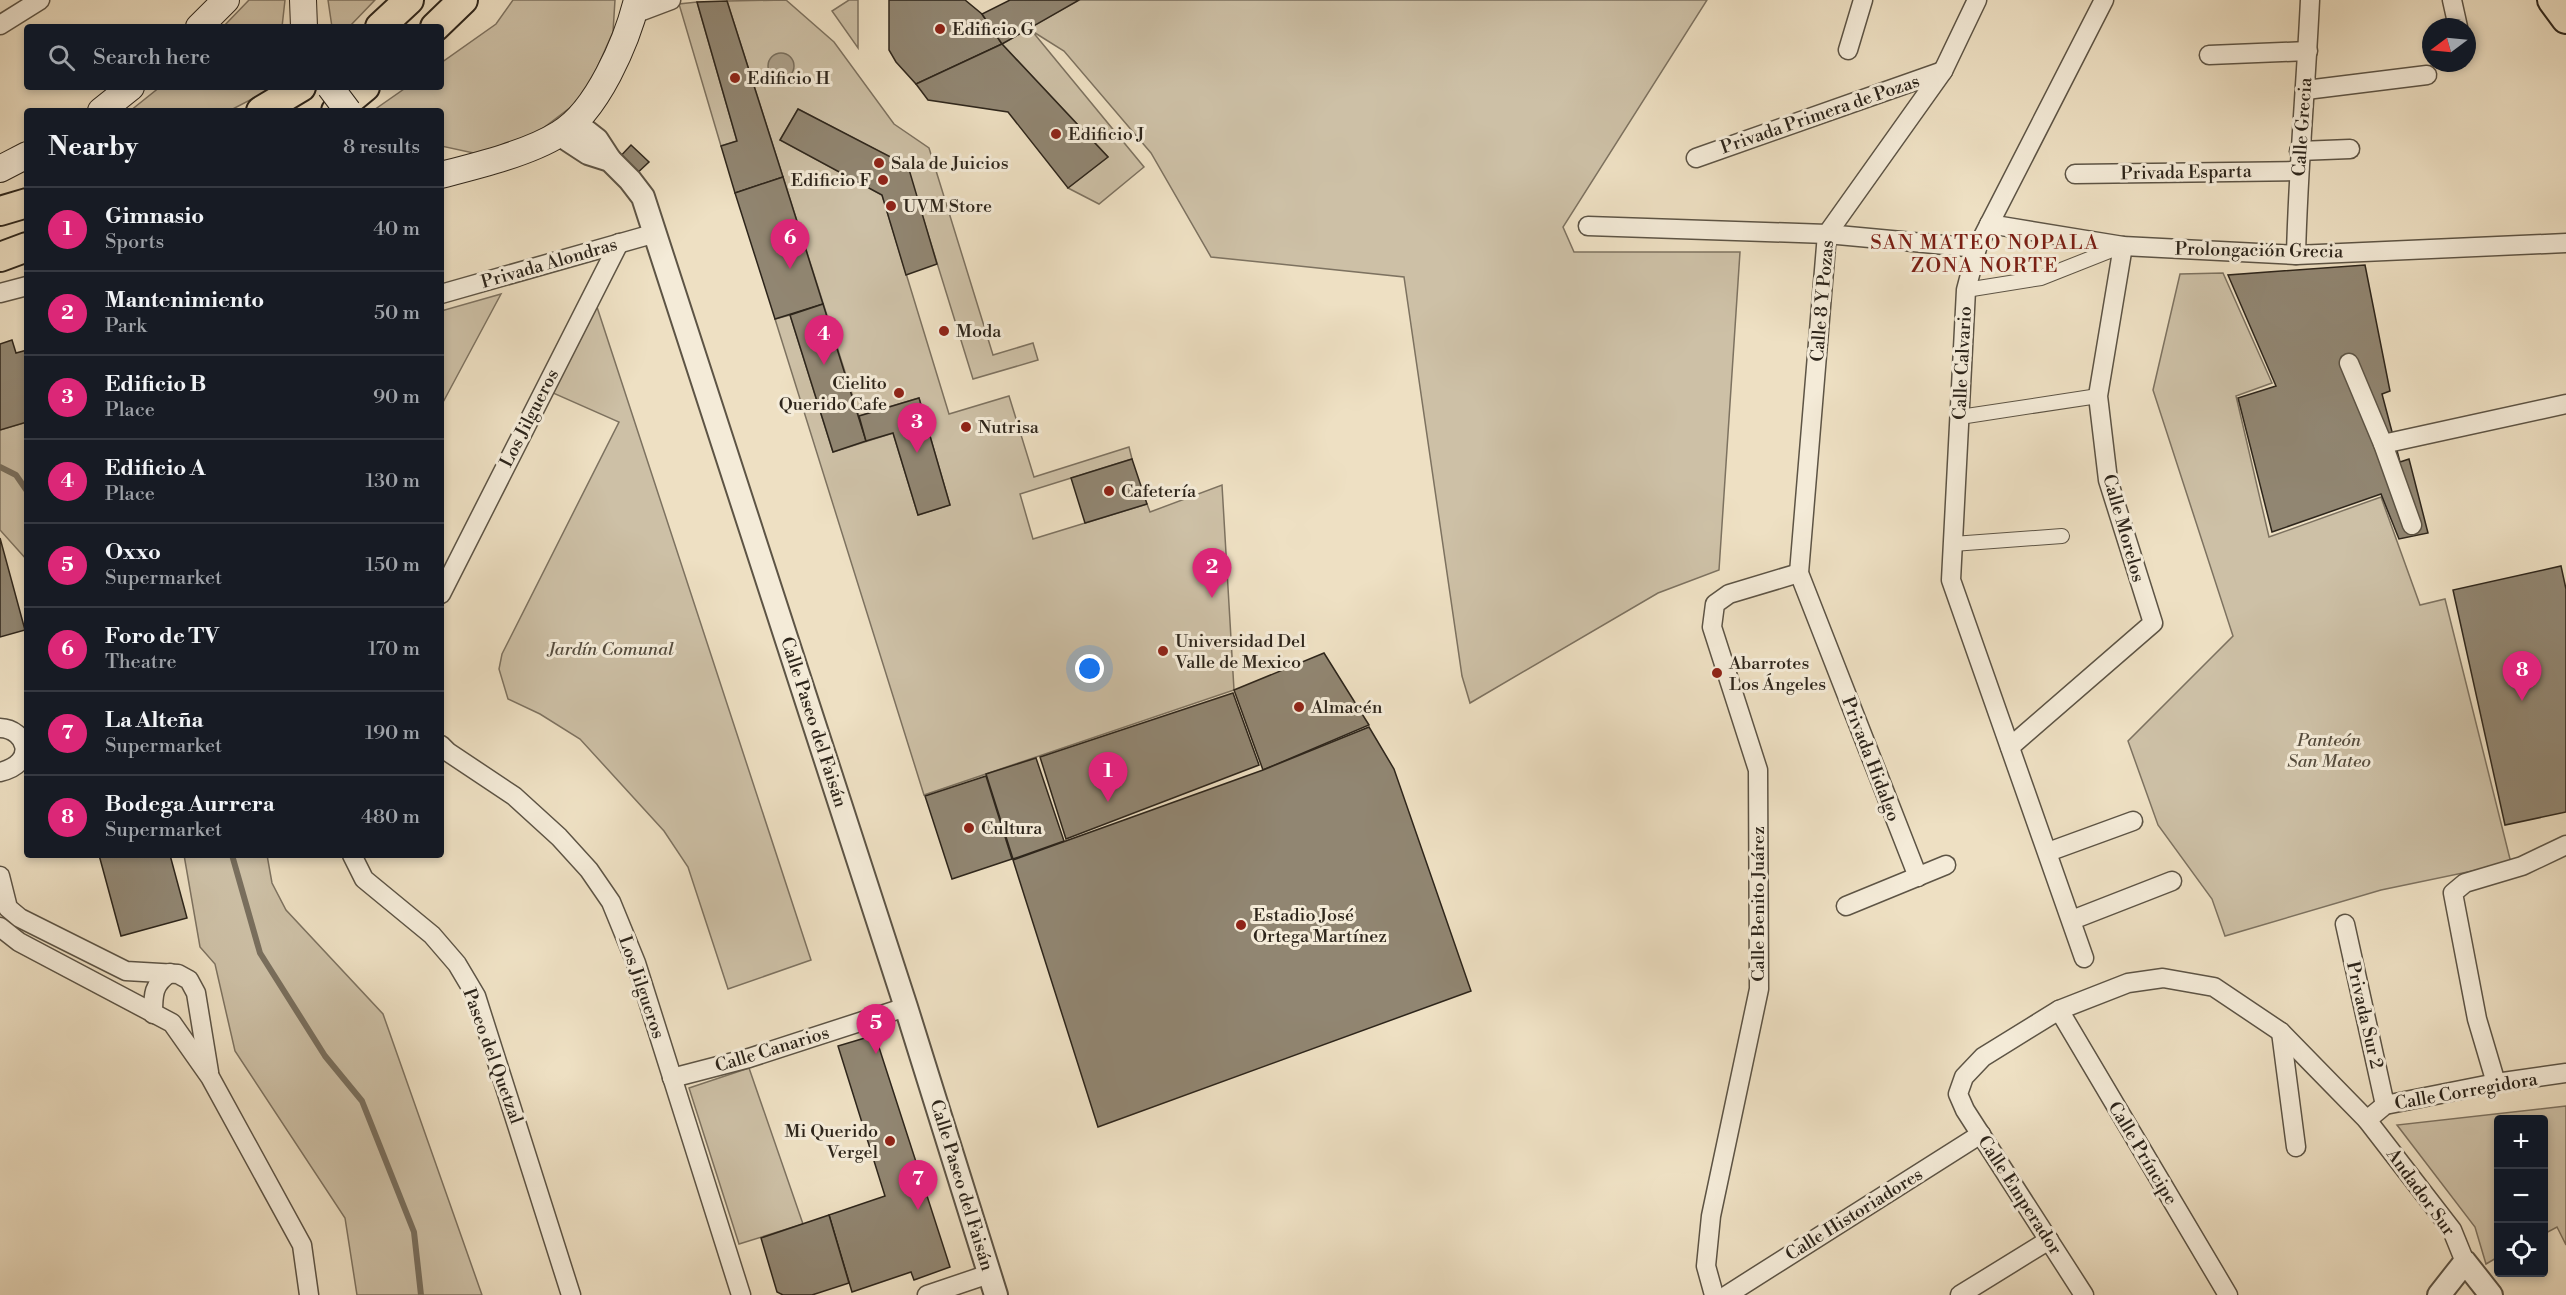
<!DOCTYPE html>
<html lang="en">
<head>
<meta charset="utf-8">
<style>
  body { margin:0; font-family:"Libre Bodoni",serif; background:#242831; color:#f1f3f6 }
  .controls { position:absolute; right:18px; bottom:18px; display:grid; overflow:hidden; border-radius:6px; box-shadow:0 3px 9px #0003 }
  .controls button { width:54px; height:54px; display:grid; place-items:center; padding:0; border:0; border-bottom:2px solid #363941; background:#171b24; color:#f1f3f6; font:30px sans-serif }
  .compass { position:absolute; left:2422px; top:18px; width:54px; height:54px; border-radius:50%; background:#171b24; box-shadow:0 3px 9px #0003; rotate:254deg }
  .you { position:absolute; left:1090px; top:669px; width:21px; height:21px; margin:-15px; border:4px solid #fff; border-radius:50%; background:#1a73e8; box-shadow:0 0 0 9px #1a73e833 }
  .badge { display:grid; place-items:center; width:39px; height:39px; border-radius:50%; background:#db2777; color:#fff; font-size:20px; font-weight:700 }
  .pin { position:absolute; translate:-50% -50px; filter:drop-shadow(0 2px 3px #0008) }
  .pin::after { content:''; position:absolute; top:32px; width:21px; height:18px; background:inherit; clip-path:polygon(0 0,100% 0,50% 100%) }
  .list { margin:0; padding:0; list-style:none }
  h2 { display:flex; justify-content:space-between; align-items:center; height:78px; margin:0; padding:0 24px; font-size:26px }
  h2 small { font-size:20px; font-weight:400; color:#9ea1a6 }
  .list li { display:grid; grid-template-columns:39px 1fr auto; gap:18px; align-items:center; box-sizing:border-box; height:84px; padding:0 24px; border-top:2px solid #363941 }
  .list b { display:block; font-size:22px; white-space:nowrap }
  .list p { margin:0; font-size:20px; white-space:nowrap; color:#9ea1a6 }
  .list em { font-size:20px; font-style:normal; color:#9ea1a6 }
  .icon { flex:none; width:33px; height:33px; fill:none; stroke:currentColor; stroke-width:2; stroke-linecap:round; stroke-linejoin:round }
  .map { position:relative; flex:none; width:2566px; height:1295px; overflow:hidden }
  .search { position:absolute; background:#171b24; box-shadow:0 3px 9px #0003; left:24px; top:24px; width:420px; height:66px; display:flex; align-items:center; gap:15px; box-sizing:border-box; padding:0 21px; border-radius:6px; color:#9ea1a6; font-size:22px }
  .panel { position:absolute; background:#171b24; box-shadow:0 3px 9px #0003; left:24px; top:108px; width:420px; height:750px; border-radius:6px }
  .map>svg:first-child { display:block }
  .green { fill:#cdc0a6; stroke:#7d7260; stroke-width:1.5 }
  .water { fill:#aca08a; stroke:#796f5e; stroke-width:1.5 }
  .lines { fill:none; stroke-linecap:round; stroke-linejoin:round }
  .stream { stroke:#796f5e; stroke-width:6 }
  .building { fill:#918672; stroke:#2d251b; stroke-width:1.5 }
  .pedestrian-casing { stroke:#5d5445; stroke-width:16 }
  .minor-casing { stroke:#5d5445; stroke-width:21 }
  .tertiary-casing { stroke:#5d5445; stroke-width:26 }
  .secondary-casing { stroke:#2d251b; stroke-width:28 }
  .primary-casing { stroke:#2d251b; stroke-width:32 }
  .pedestrian { stroke:#f4ebd8; stroke-width:14 }
  .minor { stroke:#f4ebd8; stroke-width:18 }
  .tertiary { stroke:#f4ebd8; stroke-width:22 }
  .secondary { stroke:#f4ebd8; stroke-width:26 }
  .primary { stroke:#eee0c3; stroke-width:28 }
  .secondary-bridge-casing { stroke:#2d251b; stroke-width:28; stroke-linecap:butt }
  .secondary-bridge { stroke:#f4ebd8; stroke-width:26 }
  .poi-dot { fill:#8f2418; stroke:#f4ebd8; stroke-width:2 }
  .labels { text-anchor:middle; stroke-width:6; stroke-linejoin:round; paint-order:stroke }
  .poi-label { font-size:18px; fill:#2d251b; stroke:#f4ebd8; text-anchor:start }
  .street-label { font-size:18px; fill:#2d251b; stroke:#f4ebd8 }
  .park-label { font-size:18px; font-style:italic; fill:#554c3e; stroke:#f4ebd8 }
  .neighbourhood-label { font-size:20px; letter-spacing:1.5px; fill:#7a1f14; stroke:#f4ebd8 }
</style>
</head>
<body>
<div class="map">
<svg width="2566" height="1295" viewBox="0 0 2566 1295">
  <rect width="100%" height="100%" fill="#eee0c3"/>
  <filter id="stains"><feTurbulence type="fractalNoise" baseFrequency=".00333" numOctaves="4"/><feColorMatrix values="0 0 0 0 .2 0 0 0 0 .09 0 0 0 0 .02 0 0 0 .5 -.17"/></filter>
  <radialGradient id="worn" r=".72"><stop offset=".6" stop-color="#630" stop-opacity="0"/><stop offset="1" stop-color="#630" stop-opacity=".3"/></radialGradient>
  <g class="green">
    <polygon points="249,0 285,0 282,27 223,27"/>
    <polygon points="328,0 375,0 349,27 332,27"/>
    <polygon points="513,0 615,0 613,32 584,97 538,132 478,154 441,146 441,111 374,110 407,87 441,87 441,63 496,24"/>
    <polygon points="786,0 834,42 894,124 929,148 993,355 1033,343 1038,360 973,379 907,166 798,109 780,140 882,195 949,414 1009,396 1034,477 1129,447 1132,459 1020,494 1033,539 1147,504 1150,512 1222,485 1234,690 924,795 775,319 790,315 833,452 893,433 918,515 950,505 919,398 859,416 727,1"/>
    <polygon points="849,0 858,0 858,48 832,11"/>
    <polygon points="1079,0 1707,0 1563,227 1574,252 1740,252 1719,570 1658,593 1470,703 1462,676 1404,277 1211,257 1151,153 1064,51 1032,31 1144,167 1099,204 1068,188 1108,157 1002,44"/>
    <polygon points="697,2 737,141 721,146 679,4"/>
    <polygon points="160,87 275,87 229,111 130,111"/>
    <polygon points="2223,273 2272,383 2236,396 2269,537 2381,497 2420,605 2445,599 2511,863 2381,890 2225,936 2212,899 2158,825 2128,741 2233,636 2153,390 2180,274"/>
    <polygon points="501,294 441,406 441,311"/>
    <polygon points="597,307 811,960 728,989 688,867 664,831 580,739 540,714 508,699 499,669 502,654 619,422 553,393"/>
    <polygon points="27,422 27,560 0,530 0,430"/>
    <polygon points="184,855 267,855 272,883 286,910 383,1014 482,1295 357,1295 345,1218 235,1051 215,964 200,947"/>
    <polygon points="749,1068 803,1224 739,1244 689,1088"/>
    <polygon points="2566,1106 2566,1245 2557,1227 2544,1234 2544,1120 2498,1120 2498,1257 2486,1264 2475,1227 2397,1125"/>
  </g>
  <circle class="water" cx="781" cy="66" r="13"/>
  <g class="lines">
    <g class="stream">
      <polyline points="0,467 16,475 27,491"/>
      <polyline points="232,855 260,953 325,1056 362,1101 414,1232 421,1295"/>
    </g>
  </g>
  <g class="building">
    <polygon points="889,0 965,0 982,14 1002,44 916,84 896,62 889,50"/>
    <polygon points="1010,0 1079,0 1002,44 982,14"/>
    <polygon points="727,1 783,177 735,193 721,146 737,141 697,2"/>
    <polygon points="1002,44 1108,157 1068,188 1008,112 928,100 916,84"/>
    <polygon points="798,109 908,166 937,264 906,275 882,195 780,140"/>
    <polygon points="631,145 649,162 633,177 616,161"/>
    <polygon points="783,177 823,304 775,319 735,193"/>
    <polygon points="2365,265 2390,391 2382,394 2400,462 2409,459 2428,533 2399,539 2381,494 2272,532 2238,398 2276,386 2228,275"/>
    <polygon points="823,304 866,441 833,452 790,315"/>
    <polygon points="12,340 16,353 27,350 27,422 0,430 0,344"/>
    <polygon points="919,398 950,505 918,515 893,433 866,441 859,416"/>
    <polygon points="1132,459 1147,504 1085,523 1071,478"/>
    <polygon points="0,538 25,630 0,637"/>
    <polygon points="2561,566 2566,589 2566,812 2505,825 2453,590"/>
    <polygon points="1324,653 1369,725 1263,770 1234,690"/>
    <polygon points="1233,693 1259,765 1066,839 1040,757"/>
    <polygon points="1369,727 1394,769 1471,991 1098,1127 1013,860 1263,770"/>
    <polygon points="1036,758 1064,841 1013,859 986,774"/>
    <polygon points="986,776 1012,859 952,879 925,796"/>
    <polygon points="99,855 170,855 187,918 121,936"/>
    <polygon points="875,1035 950,1267 914,1280 911,1272 852,1292 829,1215 885,1196 838,1046"/>
    <polygon points="829,1215 849,1283 812,1295 783,1295 777,1292 761,1238"/>
  </g>
  <g class="lines">
    <g class="pedestrian-casing">
      <g id="pedestrian">
        <polyline points="1966,290 2041,278 2122,246"/>
        <polyline points="1960,417 2098,396"/>
        <polyline points="1953,544 2062,536"/>
      </g>
    </g>
    <g class="minor-casing">
      <g id="minor">
        <polyline points="2452,0 2458,27"/>
        <polyline points="634,14 671,0"/>
        <polyline points="0,25 40,0"/>
        <polyline points="1848,50 1863,0"/>
        <polyline points="2209,55 2308,51"/>
        <polyline points="2306,90 2427,75"/>
        <polyline points="2299,151 2350,149"/>
        <polyline points="1696,158 1943,71"/>
        <polyline points="2075,174 2298,171"/>
        <polyline points="1989,224 2123,246 2296,255 2566,243"/>
        <polyline points="1588,226 1827,234 1977,248"/>
        <path d="M 2296,255 C 2298,169 2306,85 2310,0"/>
        <polyline points="0,293 27,286"/>
        <polyline points="441,294 656,233"/>
        <polyline points="2349,363 2383,444 2412,525"/>
        <polyline points="2383,444 2566,404"/>
        <polyline points="441,594 619,243"/>
        <path d="M 0,728 C 27,729 38,763 0,772"/>
        <polyline points="441,745 448,752 514,796 559,837 589,870 611,902 636,963 741,1295"/>
        <polyline points="2010,747 2153,623 2108,480 2098,396 2123,246"/>
        <polyline points="2048,852 2133,821"/>
        <polyline points="352,855 364,879 432,935 457,964 476,996 571,1295"/>
        <polyline points="0,876 8,908 20,918 126,971 178,974 189,980 196,993 209,1072"/>
        <polyline points="1918,877 1799,573 1827,234 1943,71 1977,0"/>
        <polyline points="1846,906 1946,865"/>
        <polyline points="2072,920 2172,881"/>
        <polyline points="2345,924 2385,1105"/>
        <polyline points="0,927 19,942 172,1023 210,1077 302,1245 309,1295"/>
        <polyline points="2084,958 1951,580 1966,290 1977,248 2104,0"/>
        <polyline points="2059,1010 2228,1295"/>
        <path d="M 153,1014 C 153,995 153,984 170,973"/>
        <polyline points="2281,1032 2296,1147"/>
        <polyline points="672,1078 749,1058 906,1007"/>
        <polyline points="2496,1083 2477,1019 2453,893 2465,883 2522,866 2566,845"/>
        <polyline points="2367,1120 2385,1105 2496,1083 2566,1073"/>
        <polyline points="927,1295 989,1274"/>
        <polyline points="1714,1295 1706,1266 1711,1216 1759,989 1758,770 1712,627 1715,604 1729,594 1799,573"/>
        <polyline points="1727,1295 1981,1134"/>
        <polyline points="1960,1295 2049,1240"/>
        <polyline points="2084,1295 1965,1110 1958,1094 1964,1077 1983,1057 2059,1010 2128,983 2163,978 2214,987 2281,1032 2367,1120 2452,1230 2465,1262"/>
      </g>
    </g>
    <g class="tertiary-casing">
      <g id="tertiary">
        <polyline points="574,122 597,140 610,160"/>
        <polyline points="559,134 588,153 610,160 630,180 643,197 906,1007 996,1295"/>
        <polyline points="2439,1295 2465,1262 2491,1295"/>
      </g>
    </g>
    <g class="secondary-casing">
      <g id="secondary">
        <polyline points="303,0 304,27"/>
        <polyline points="199,27 226,0"/>
        <polyline points="101,111 131,87"/>
        <polyline points="0,169 27,155"/>
        <path d="M 441,175 C 476,166 529,153 559,134 C 597,112 627,41 637,0"/>
      </g>
    </g>
    <g class="primary-casing">
      <g id="primary">
        <polyline points="2552,0 2566,19"/>
        <polyline points="380,27 409,0"/>
        <polyline points="435,27 463,0"/>
        <polyline points="261,111 301,87"/>
        <polyline points="336,111 365,87"/>
        <polyline points="0,211 27,203"/>
        <polyline points="0,257 27,247"/>
      </g>
    </g>
    <use href="#pedestrian" class="pedestrian"/>
    <use href="#minor" class="minor"/>
    <use href="#tertiary" class="tertiary"/>
    <use href="#secondary" class="secondary"/>
    <use href="#primary" class="primary"/>
    <g class="secondary-bridge-casing">
      <polyline id="secondary-bridge" points="330,87 348,111"/>
    </g>
    <use href="#secondary-bridge" class="secondary-bridge"/>
  </g>
  <g class="poi-dot">
    <circle cx="940" cy="29" r="6"/>
    <circle cx="735" cy="78" r="6"/>
    <circle cx="1056" cy="134" r="6"/>
    <circle cx="879" cy="163" r="6"/>
    <circle cx="883" cy="180" r="6"/>
    <circle cx="891" cy="206" r="6"/>
    <circle cx="944" cy="331" r="6"/>
    <circle cx="899" cy="393" r="6"/>
    <circle cx="966" cy="427" r="6"/>
    <circle cx="1109" cy="491" r="6"/>
    <circle cx="1163" cy="651" r="6"/>
    <circle cx="1717" cy="673" r="6"/>
    <circle cx="1299" cy="707" r="6"/>
    <circle cx="969" cy="828" r="6"/>
    <circle cx="1241" cy="925" r="6"/>
    <circle cx="890" cy="1141" r="6"/>
  </g>
  <g class="labels">
    <g class="poi-label">
      <text x="952" y="35">Edificio G</text>
      <text x="747" y="84">Edificio H</text>
      <text x="1068" y="140">Edificio J</text>
      <text x="891" y="169">Sala de Juicios</text>
      <text x="871" y="186" text-anchor="end">Edificio F</text>
      <text x="903" y="212">UVM Store</text>
      <text x="956" y="337">Moda</text>
      <text x="887" y="389" text-anchor="end">Cielito<tspan x="887" dy="21">Querido Cafe</tspan></text>
      <text x="978" y="433">Nutrisa</text>
      <text x="1121" y="497">Cafetería</text>
      <text x="1175" y="647">Universidad Del<tspan x="1175" dy="21">Valle de Mexico</tspan></text>
      <text x="1729" y="669">Abarrotes<tspan x="1729" dy="21">Los Ángeles</tspan></text>
      <text x="1311" y="713">Almacén</text>
      <text x="981" y="834">Cultura</text>
      <text x="1253" y="921">Estadio José<tspan x="1253" dy="21">Ortega Martínez</tspan></text>
      <text x="878" y="1137" text-anchor="end">Mi Querido<tspan x="878" dy="21">Vergel</tspan></text>
    </g>
    <g class="street-label">
      <text transform="translate(1820 114) rotate(-19)" y="6">Privada Primera de Pozas</text>
      <text transform="translate(2302 127) rotate(-86)" y="6">Calle Grecia</text>
      <text transform="translate(2186 172) rotate(-1)" y="6">Privada Esparta</text>
      <text transform="translate(2259 250) rotate(1)" y="6">Prolongación Grecia</text>
      <text transform="translate(549 263) rotate(-16)" y="6">Privada Alondras</text>
      <text transform="translate(1822 301) rotate(-85)" y="6">Calle 8 Y Pozas</text>
      <text transform="translate(1962 363) rotate(-87)" y="6">Calle Calvario</text>
      <text transform="translate(529 418) rotate(-63)" y="6">Los Jilgueros</text>
      <text transform="translate(2124 528) rotate(74)" y="6">Calle Morelos</text>
      <text transform="translate(814 722) rotate(72)" y="6">Calle Paseo del Faisán</text>
      <text transform="translate(1871 759) rotate(69)" y="6">Privada Hidalgo</text>
      <text transform="translate(1758 904) rotate(-90)" y="6">Calle Benito Juárez</text>
      <text transform="translate(642 987) rotate(71)" y="6">Los Jilgueros</text>
      <text transform="translate(2365 1015) rotate(77)" y="6">Privada Sur 2</text>
      <text transform="translate(772 1049) rotate(-17)" y="6">Calle Canarios</text>
      <text transform="translate(493 1056) rotate(70)" y="6">Paseo del Quetzal</text>
      <text transform="translate(2466 1091) rotate(-10)" y="6">Calle Corregidora</text>
      <text transform="translate(2143 1153) rotate(59)" y="6">Calle Príncipe</text>
      <text transform="translate(962 1185) rotate(73)" y="6">Calle Paseo del Faisán</text>
      <text transform="translate(2421 1192) rotate(54)" y="6">Andador Sur</text>
      <text transform="translate(2020 1195) rotate(57)" y="6">Calle Emperador</text>
      <text transform="translate(1854 1214) rotate(-32)" y="6">Calle Historiadores</text>
    </g>
    <g class="park-label">
      <text x="611" y="655">Jardín Comunal</text>
      <text x="2329" y="746">Panteón<tspan x="2329" dy="21">San Mateo</tspan></text>
    </g>
    <g class="neighbourhood-label">
      <text x="1985" y="249">SAN MATEO NOPALA<tspan x="1985" dy="23">ZONA NORTE</tspan></text>
    </g>
  </g>
  <rect width="100%" height="100%" filter="url(#stains)"/>
  <rect width="100%" height="100%" fill="url(#worn)"/>
</svg>
<div class="controls">
<button>+</button>
<button>−</button>
<button><svg class="icon" aria-label="locate" viewBox="0 0 24 24"><circle cx="12" cy="12" r="6"/><path d="M12 2v4M12 18v4M2 12h4M18 12h4"/></svg></button>
</div>
<svg class="compass" viewBox="-18 -18 36 36"><path d="M0-13l5 13h-10z" fill="#e53935"/><path d="M0 13l5-13h-10z" fill="#9ea1a6"/></svg>
<div class="you"></div>
<div class="pin badge" style="left:1108px;top:802px">1</div>
<div class="pin badge" style="left:1212px;top:598px">2</div>
<div class="pin badge" style="left:917px;top:453px">3</div>
<div class="pin badge" style="left:824px;top:365px">4</div>
<div class="pin badge" style="left:876px;top:1054px">5</div>
<div class="pin badge" style="left:790px;top:269px">6</div>
<div class="pin badge" style="left:918px;top:1210px">7</div>
<div class="pin badge" style="left:2522px;top:701px">8</div>
<div class="search"><svg class="icon" aria-label="search" viewBox="0 0 24 24"><circle cx="10" cy="10" r="6"/><path d="M15 15l6 6"/></svg>Search here</div>
<section class="panel">
<h2>Nearby<small>8 results</small></h2>
<ul class="list">
<li><span class="badge">1</span><div><b>Gimnasio</b><p>Sports</p></div><em>40 m</em></li>
<li><span class="badge">2</span><div><b>Mantenimiento</b><p>Park</p></div><em>50 m</em></li>
<li><span class="badge">3</span><div><b>Edificio B</b><p>Place</p></div><em>90 m</em></li>
<li><span class="badge">4</span><div><b>Edificio A</b><p>Place</p></div><em>130 m</em></li>
<li><span class="badge">5</span><div><b>Oxxo</b><p>Supermarket</p></div><em>150 m</em></li>
<li><span class="badge">6</span><div><b>Foro de TV</b><p>Theatre</p></div><em>170 m</em></li>
<li><span class="badge">7</span><div><b>La Alteña</b><p>Supermarket</p></div><em>190 m</em></li>
<li><span class="badge">8</span><div><b>Bodega Aurrera</b><p>Supermarket</p></div><em>480 m</em></li>
</ul>
</section>
</div>
</body>
</html>
